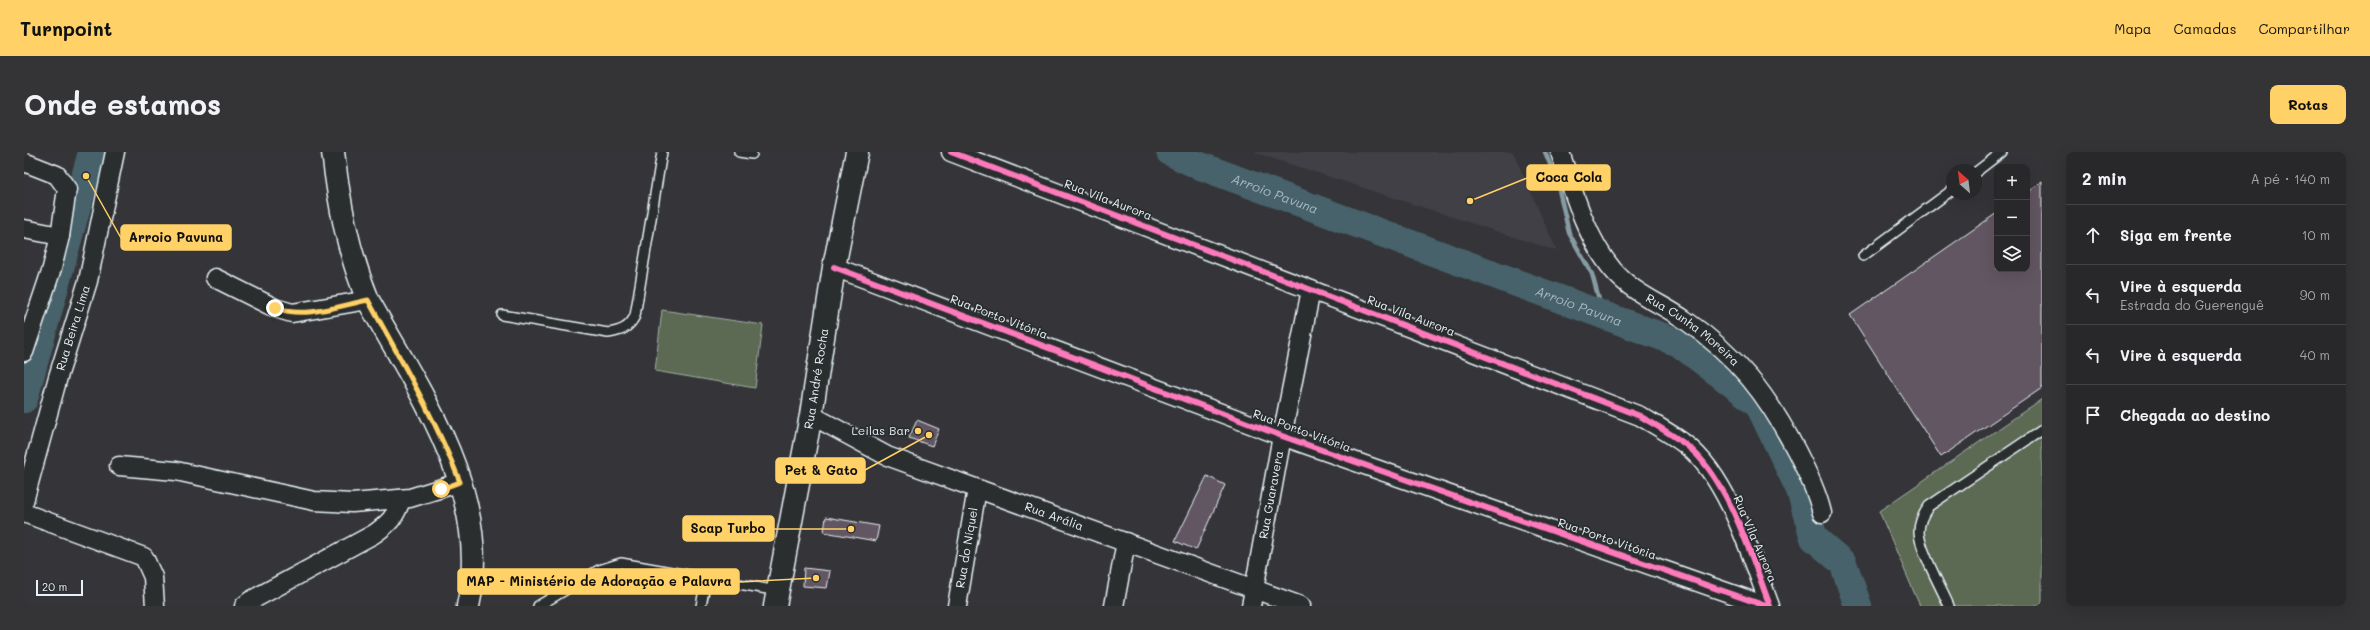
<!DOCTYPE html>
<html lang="pt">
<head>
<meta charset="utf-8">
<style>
  body { margin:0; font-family:Mali,sans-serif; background:#343437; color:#f1f3f6 }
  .controls { position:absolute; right:12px; top:12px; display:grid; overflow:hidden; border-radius:8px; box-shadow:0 4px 16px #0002 }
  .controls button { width:36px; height:36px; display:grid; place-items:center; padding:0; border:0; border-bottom:1px solid #444447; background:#28282b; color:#f1f3f6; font:20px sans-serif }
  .compass { position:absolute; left:1922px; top:12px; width:36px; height:36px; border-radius:50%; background:#28282b; box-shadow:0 4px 16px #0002; rotate:332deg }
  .scale { position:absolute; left:12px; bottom:10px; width:47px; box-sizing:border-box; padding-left:4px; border:2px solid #e8f1f8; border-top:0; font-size:11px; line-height:14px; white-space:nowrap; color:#e8f1f8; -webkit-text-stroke:3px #2a2d2e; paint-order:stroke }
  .stop { position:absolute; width:12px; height:12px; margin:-9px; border:3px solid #ffd166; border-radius:50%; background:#fff }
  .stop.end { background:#ffd166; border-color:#fff; box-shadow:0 1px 4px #0008 }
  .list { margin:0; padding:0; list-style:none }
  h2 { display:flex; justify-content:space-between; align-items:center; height:52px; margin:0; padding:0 16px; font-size:17px }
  h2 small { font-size:13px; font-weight:400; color:#a5a6a9 }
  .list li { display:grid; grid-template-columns:26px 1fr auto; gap:12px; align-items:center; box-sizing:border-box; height:60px; padding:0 16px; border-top:1px solid #444447 }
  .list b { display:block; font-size:15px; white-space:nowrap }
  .list p { margin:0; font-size:13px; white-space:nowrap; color:#a5a6a9 }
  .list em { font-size:13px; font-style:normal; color:#a5a6a9 }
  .icon { flex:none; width:22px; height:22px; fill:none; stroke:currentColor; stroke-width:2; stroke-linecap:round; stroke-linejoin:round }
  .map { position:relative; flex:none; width:2018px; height:454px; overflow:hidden; border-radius:8px }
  header { display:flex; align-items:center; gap:24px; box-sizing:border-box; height:56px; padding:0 20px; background:#ffd166; color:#111 }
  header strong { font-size:19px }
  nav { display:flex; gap:22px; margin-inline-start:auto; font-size:14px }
  .intro { display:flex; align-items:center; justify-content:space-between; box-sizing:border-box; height:96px; padding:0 24px }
  h1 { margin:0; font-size:28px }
  .button { padding:10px 18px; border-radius:8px; background:#ffd166; color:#111; font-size:14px; font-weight:700 }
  main { display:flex; gap:24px; padding:0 24px }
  aside { flex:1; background:#28282b; border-radius:8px; box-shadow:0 4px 16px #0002 }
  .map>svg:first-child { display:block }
  .built { fill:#423f46 }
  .green { fill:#5b6a53; stroke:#a2aea6 }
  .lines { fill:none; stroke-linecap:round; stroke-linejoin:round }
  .stream { stroke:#879ba3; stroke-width:4.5 }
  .river { stroke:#46626a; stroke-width:28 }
  .building { fill:#625664; stroke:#e8f1f8 }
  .service-casing { stroke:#e8f1f8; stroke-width:12 }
  .minor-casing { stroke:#e8f1f8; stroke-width:21 }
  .secondary-casing { stroke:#e8f1f8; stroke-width:25 }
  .service { stroke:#2a2d2e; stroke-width:9 }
  .minor { stroke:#2a2d2e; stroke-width:18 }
  .secondary { stroke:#2a2d2e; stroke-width:22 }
  .cycleway-casing { stroke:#2a2d2e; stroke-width:8 }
  .cycleway { stroke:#fd7abc; stroke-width:6 }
  .route { stroke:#ffd166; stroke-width:5 }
  .poi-dot { fill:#ffd166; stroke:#2a2d2e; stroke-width:1.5 }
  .labels { text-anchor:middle; stroke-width:3.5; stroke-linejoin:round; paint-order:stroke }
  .street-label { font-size:12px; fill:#e8f1f8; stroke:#2a2d2e }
  .poi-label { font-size:12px; fill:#e8f1f8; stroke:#2a2d2e; text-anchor:end }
  .water-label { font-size:13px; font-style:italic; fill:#a7b8bf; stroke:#2a2d2e }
  .leader { fill:none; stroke:#ffd166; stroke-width:1.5 }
  .callout-dot { fill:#ffd166; stroke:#2a2d2e; stroke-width:1.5 }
  .callout { fill:#ffd166; stroke:#ffd166; stroke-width:1.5 }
  .callout-label { font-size:13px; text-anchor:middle; font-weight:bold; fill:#111 }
</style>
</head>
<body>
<header>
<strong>Turnpoint</strong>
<nav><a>Mapa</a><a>Camadas</a><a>Compartilhar</a></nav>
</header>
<div class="intro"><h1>Onde estamos</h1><a class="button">Rotas</a></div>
<main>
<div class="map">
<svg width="2018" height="454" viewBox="0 0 2018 454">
  <rect width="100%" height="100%" fill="#353539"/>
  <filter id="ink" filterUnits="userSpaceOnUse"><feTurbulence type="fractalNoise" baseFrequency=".025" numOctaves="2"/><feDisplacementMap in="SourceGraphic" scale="8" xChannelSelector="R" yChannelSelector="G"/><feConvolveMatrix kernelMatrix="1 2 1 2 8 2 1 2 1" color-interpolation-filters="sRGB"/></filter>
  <g filter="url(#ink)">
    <polygon class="built" points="1229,0 1489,0 1533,99"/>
    <g class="green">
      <polygon points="638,158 739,173 731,236 631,219"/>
      <polygon points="2018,247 2018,454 1896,454 1855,359"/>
    </g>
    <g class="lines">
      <polyline class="stream" points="1521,0 1533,29 1545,81 1568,122 1579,162"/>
      <g class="river">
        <path id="s1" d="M 1146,0 L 1171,12 L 1655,191 L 1734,251 L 1776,338 L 1790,386 L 1819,411 L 1834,454"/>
        <polyline points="0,247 68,0"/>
      </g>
    </g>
    <g class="building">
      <polygon points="2018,30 2018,236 1917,305 1826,163 1973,61 1973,117 2003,117 2003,41"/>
      <polygon points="893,268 915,277 908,294 885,286"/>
      <polygon points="1183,324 1201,333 1172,398 1151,389"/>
      <polygon points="802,365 855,374 852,389 800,380"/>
      <polygon points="780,416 806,419 803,436 779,434"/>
    </g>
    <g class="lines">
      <g class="service-casing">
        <g id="service">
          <polyline points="715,0 728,2"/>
          <polyline points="1952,20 1978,0"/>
          <polyline points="1839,104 1928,38"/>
          <path d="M 478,163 L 584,181 C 597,179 605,176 611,164 L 638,0"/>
          <polyline points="514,454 575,418 597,411 754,439"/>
          <polyline points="677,454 682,427"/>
          <path d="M 1925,454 C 1918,437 1895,397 1895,380 C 1895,370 1899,362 1905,354 L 2018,278"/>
        </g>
      </g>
      <g class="minor-casing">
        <g id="minor">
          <path d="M 927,0 L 1616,264 C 1631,273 1648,282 1662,293 C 1704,325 1728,406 1746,454"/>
          <path id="s2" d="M 1536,0 C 1549,39 1562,86 1589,118 C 1607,140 1638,152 1661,168 C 1714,205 1743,242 1773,300 C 1783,320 1793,340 1798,361"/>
          <polyline points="0,10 33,23 43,37 36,84 28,116 0,200"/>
          <polyline points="0,77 36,84"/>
          <polyline points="810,115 1258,284 1742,454"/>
          <polyline points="191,126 251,156 268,161 344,148"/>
          <path id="s3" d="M 787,263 L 863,304 L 1277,454"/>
          <polyline points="95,314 152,319 290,349 328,351 386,346 437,330"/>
          <path id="s4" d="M 0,349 L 34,225 L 64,129 L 91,0"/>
          <polyline points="0,361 120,405 129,425 131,454"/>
          <path d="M 220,454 L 226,449 L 350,382 C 364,372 372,365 377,347"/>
          <path id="s5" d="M 933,454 L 953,337"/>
          <polyline points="1090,454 1102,390"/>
          <path id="s6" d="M 1227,454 L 1258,284 L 1287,138"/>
        </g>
      </g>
      <g class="secondary-casing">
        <g id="secondary">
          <path d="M 309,0 C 315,51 324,100 344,148 C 395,240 469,343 444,454"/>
          <path id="s7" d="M 751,454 L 787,263 L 810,115 L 833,0"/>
        </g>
      </g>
      <use href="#service" class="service"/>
      <use href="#minor" class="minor"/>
      <use href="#secondary" class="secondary"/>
      <g class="cycleway-casing">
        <g id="cycleway">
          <path d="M 927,0 L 1616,264 C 1631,273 1648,282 1662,293 C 1704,325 1728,406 1746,454"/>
          <polyline points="810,115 1258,284 1742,454"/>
        </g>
      </g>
      <use href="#cycleway" class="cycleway"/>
    </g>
  </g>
  <g class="lines" filter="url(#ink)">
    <path class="route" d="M 251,156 C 280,167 315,154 344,148 C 377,208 411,266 436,330 L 417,337"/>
  </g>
  <circle class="poi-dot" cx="894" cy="279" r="4"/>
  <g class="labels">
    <g class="street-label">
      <text transform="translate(1084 48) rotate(21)" y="4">Rua Vila Aurora</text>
      <text transform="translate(1387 164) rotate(21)" y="4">Rua Vila Aurora</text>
      <text transform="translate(975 165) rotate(21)" y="4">Rua Porto Vitória</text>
      <text dy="4" stroke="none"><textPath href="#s4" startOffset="180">Rua Beira Lima</textPath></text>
      <text dy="4" stroke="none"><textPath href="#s2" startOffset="230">Rua Cunha Moreira</textPath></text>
      <text dy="4" stroke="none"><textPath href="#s7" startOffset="231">Rua André Rocha</textPath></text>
      <text transform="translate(1278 279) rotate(20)" y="4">Rua Porto Vitória</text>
      <text dy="4" stroke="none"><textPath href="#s6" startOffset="113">Rua Guaravera</textPath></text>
      <text dy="4" stroke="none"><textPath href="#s3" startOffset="264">Rua Arália</textPath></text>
      <text transform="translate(1583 387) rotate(19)" y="4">Rua Porto Vitória</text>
      <text transform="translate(1731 387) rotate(67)" y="4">Rua Vila Aurora</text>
      <text dy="4" stroke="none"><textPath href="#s5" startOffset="59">Rua do Níquel</textPath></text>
    </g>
    <g class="poi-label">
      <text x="886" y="283">Leilas Bar</text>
    </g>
    <g class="water-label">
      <text dy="5" stroke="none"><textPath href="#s1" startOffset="113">Arroio Pavuna</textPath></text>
      <text dy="5" stroke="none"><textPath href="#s1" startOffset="437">Arroio Pavuna</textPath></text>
    </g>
  </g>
  <path class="leader" d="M1446 49L1503 26M62 24L97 86M905 283L841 318M827 377L750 377M792 426L715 430"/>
  <g class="callout-dot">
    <circle cx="1446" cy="49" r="4"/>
    <circle cx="62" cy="24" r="4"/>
    <circle cx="905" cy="283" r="4"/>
    <circle cx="827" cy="377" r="4"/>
    <circle cx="792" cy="426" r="4"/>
  </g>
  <g class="callout">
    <rect x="1503" y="13" width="83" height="25" rx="4"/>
    <rect x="97" y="73" width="110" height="25" rx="4"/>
    <rect x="752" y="306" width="89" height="25" rx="4"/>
    <rect x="659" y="364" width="91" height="25" rx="4"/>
    <rect x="434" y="417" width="281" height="25" rx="4"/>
  </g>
  <g class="callout-label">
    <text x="1545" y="30">Coca Cola</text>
    <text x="152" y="90">Arroio Pavuna</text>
    <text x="797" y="323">Pet &amp; Gato</text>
    <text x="704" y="381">Scap Turbo</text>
    <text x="575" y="434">MAP - Ministério de Adoração e Palavra</text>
  </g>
</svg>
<div class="controls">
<button>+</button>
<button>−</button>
<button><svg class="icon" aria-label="layers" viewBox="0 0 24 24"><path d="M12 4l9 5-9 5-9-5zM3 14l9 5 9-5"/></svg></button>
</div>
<svg class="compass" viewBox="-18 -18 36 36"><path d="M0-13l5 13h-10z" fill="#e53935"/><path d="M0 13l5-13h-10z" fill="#a5a6a9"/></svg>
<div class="scale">20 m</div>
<div class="stop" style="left:417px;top:337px"></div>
<div class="stop end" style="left:251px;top:156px"></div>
</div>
<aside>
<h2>2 min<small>A pé · 140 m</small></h2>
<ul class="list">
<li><svg class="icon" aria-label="ahead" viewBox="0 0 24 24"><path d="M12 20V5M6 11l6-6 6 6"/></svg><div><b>Siga em frente</b></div><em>10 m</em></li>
<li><svg class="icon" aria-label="left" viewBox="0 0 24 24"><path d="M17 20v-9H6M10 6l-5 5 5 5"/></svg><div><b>Vire à esquerda</b><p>Estrada do Guerenguê</p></div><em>90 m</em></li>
<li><svg class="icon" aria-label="left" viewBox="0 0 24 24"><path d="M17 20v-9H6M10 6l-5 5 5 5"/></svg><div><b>Vire à esquerda</b></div><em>40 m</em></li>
<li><svg class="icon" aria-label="arrive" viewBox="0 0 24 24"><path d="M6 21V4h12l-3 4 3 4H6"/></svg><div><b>Chegada ao destino</b></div></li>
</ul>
</aside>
</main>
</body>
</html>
